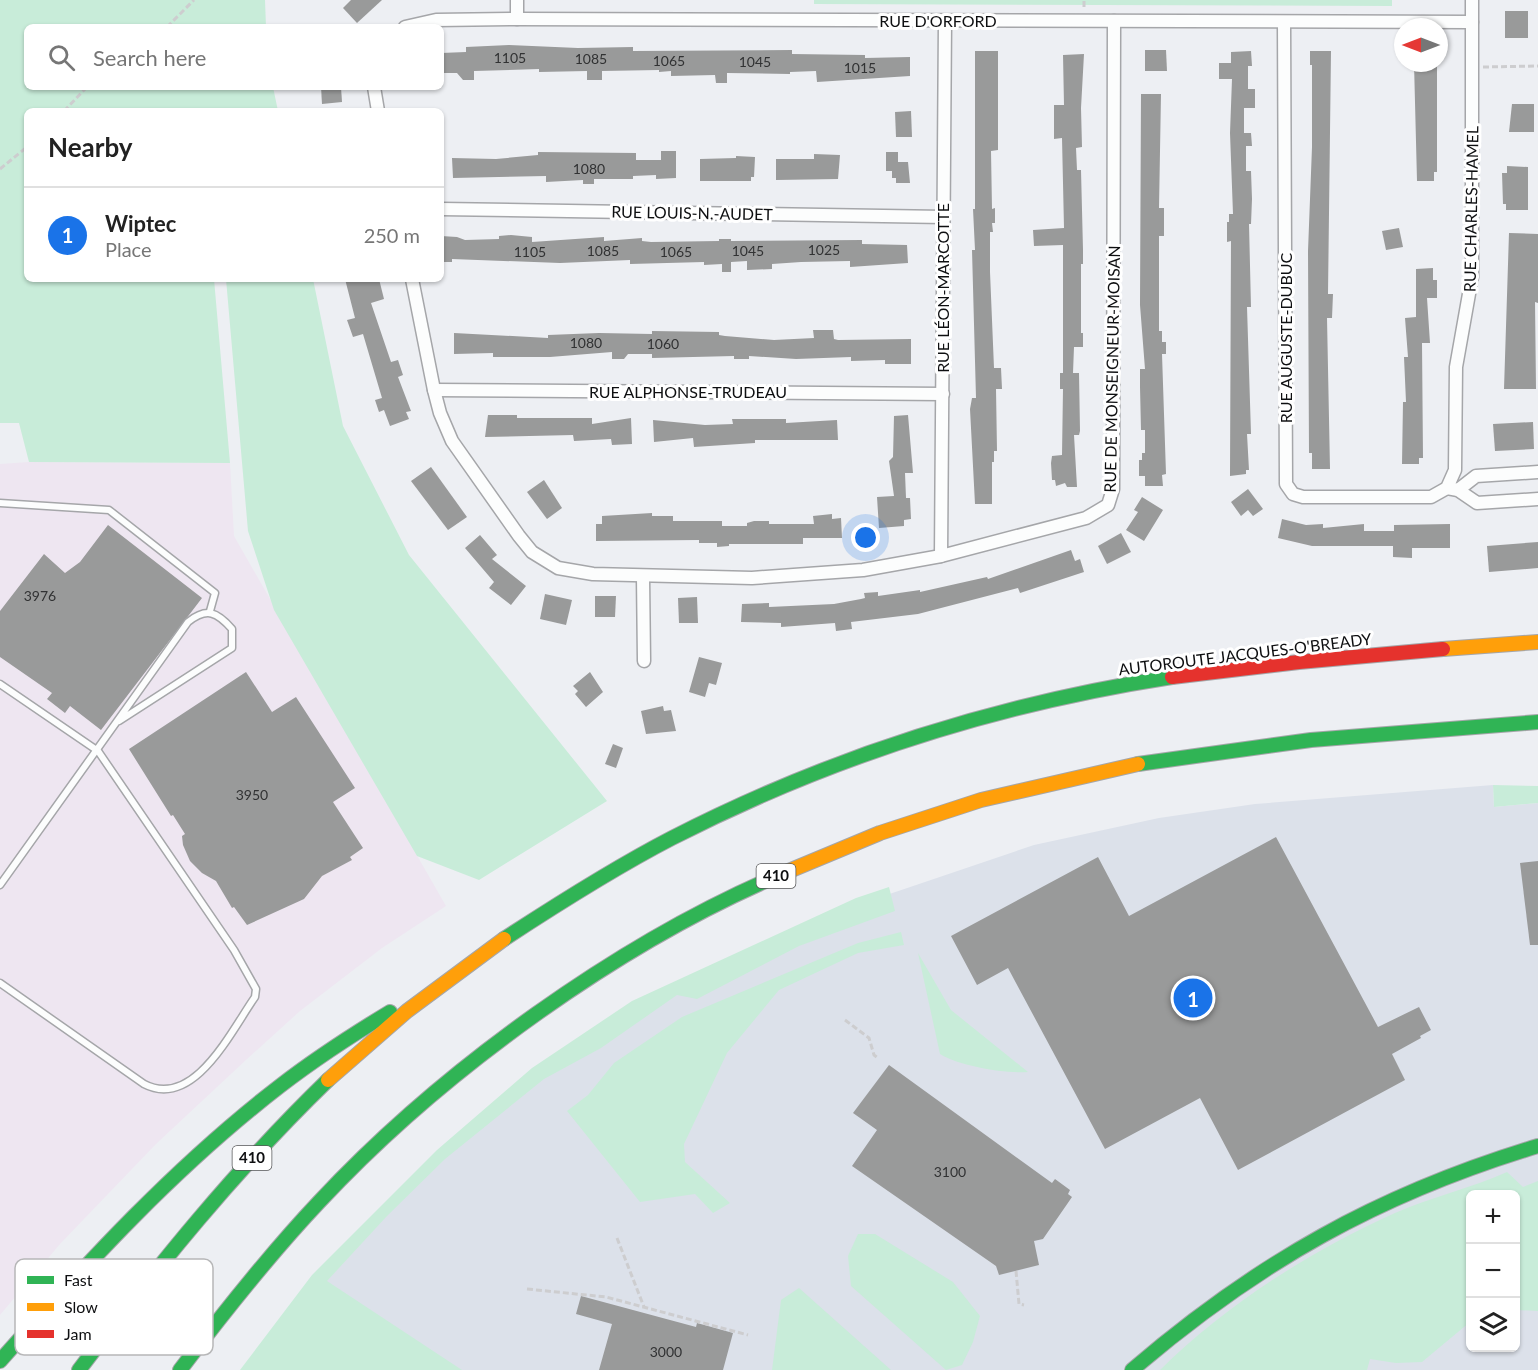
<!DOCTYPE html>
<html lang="en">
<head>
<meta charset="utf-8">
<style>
  body { margin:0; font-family:Lato,sans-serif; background:#f2f2f2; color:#222 }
  .controls { position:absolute; right:18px; bottom:18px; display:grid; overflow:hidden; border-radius:9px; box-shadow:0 2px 4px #0004 }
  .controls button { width:54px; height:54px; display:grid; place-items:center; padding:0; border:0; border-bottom:2px solid #e0e0e0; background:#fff; color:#222; font:30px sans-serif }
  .compass { position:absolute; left:1394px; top:18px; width:54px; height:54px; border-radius:50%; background:#fff; box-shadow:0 2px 4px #0004; rotate:270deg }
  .you { position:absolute; left:866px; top:538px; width:21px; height:21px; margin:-15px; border:4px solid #fff; border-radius:50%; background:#1a73e8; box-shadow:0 0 0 9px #1a73e833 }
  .badge { display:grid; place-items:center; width:39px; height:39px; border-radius:50%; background:#1a73e8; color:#fff; font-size:20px; font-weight:700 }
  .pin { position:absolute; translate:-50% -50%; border:3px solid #fff; box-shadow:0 2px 6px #0006 }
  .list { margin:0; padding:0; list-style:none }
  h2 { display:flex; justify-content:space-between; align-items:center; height:78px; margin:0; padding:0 24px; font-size:26px }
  h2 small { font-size:20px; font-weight:400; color:#767676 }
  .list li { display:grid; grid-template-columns:39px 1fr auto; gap:18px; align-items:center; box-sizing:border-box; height:96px; padding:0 24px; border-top:2px solid #e0e0e0 }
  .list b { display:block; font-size:22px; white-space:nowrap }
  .list p { margin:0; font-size:20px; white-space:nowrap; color:#767676 }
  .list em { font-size:20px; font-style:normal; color:#767676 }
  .icon { flex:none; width:33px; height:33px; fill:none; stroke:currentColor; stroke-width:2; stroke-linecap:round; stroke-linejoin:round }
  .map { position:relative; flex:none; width:1538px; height:1370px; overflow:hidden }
  .search { position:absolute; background:#fff; box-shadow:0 2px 4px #0004; left:24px; top:24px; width:420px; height:66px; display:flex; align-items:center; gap:15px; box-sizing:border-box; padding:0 21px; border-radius:9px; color:#767676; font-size:22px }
  .panel { position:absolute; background:#fff; box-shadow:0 2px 4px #0004; left:24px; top:108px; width:420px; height:174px; border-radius:9px }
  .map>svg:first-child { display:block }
  .commercial { fill:#eee6f1 }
  .built { fill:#dce1ea; fill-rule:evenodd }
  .green { fill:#c8ecd9 }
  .building { fill:#999a9a }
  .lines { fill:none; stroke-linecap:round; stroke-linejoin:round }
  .lane-casing { stroke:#a5a6a9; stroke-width:9 }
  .street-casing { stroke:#a5a6a9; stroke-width:15 }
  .fast-casing { stroke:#a5a6a9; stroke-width:16 }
  .slow-casing { stroke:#a5a6a9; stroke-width:16 }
  .jam-casing { stroke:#a5a6a9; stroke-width:16 }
  .path { stroke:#cdcdcf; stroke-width:3; stroke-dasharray:6 3; stroke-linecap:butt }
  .lane { stroke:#fcfdfd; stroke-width:6 }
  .street { stroke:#fcfdfd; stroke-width:12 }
  .fast { stroke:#30b455; stroke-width:14 }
  .slow { stroke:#ff9f0a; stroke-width:14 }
  .jam { stroke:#e5322d; stroke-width:14 }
  .labels { text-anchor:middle; stroke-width:6; stroke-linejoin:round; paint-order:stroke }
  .number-label { font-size:14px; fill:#313233 }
  .shield { fill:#fff; stroke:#565758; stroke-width:1.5 }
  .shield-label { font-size:15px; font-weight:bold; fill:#0e0f11 }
  .street-label { font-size:16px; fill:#0e0f11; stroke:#fff }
  .key { fill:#fff; stroke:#b7b7b8; stroke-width:1.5 }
  .key-label { font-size:16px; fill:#0e0f11 }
</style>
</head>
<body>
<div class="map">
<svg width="1538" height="1370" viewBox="0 0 1538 1370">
  <rect width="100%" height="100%" fill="#edeff3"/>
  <polygon class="commercial" points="29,462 230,463 234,536 446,906 382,948 300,1011 247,1059 156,1144 60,1244 0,1315 0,464"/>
  <path class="built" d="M 1493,785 L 1494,807 L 1538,803 L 1538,1370 L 250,1370 L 314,1280 L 474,1121 L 674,989 L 857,905 L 1034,845 L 1159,818 L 1255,804 ZM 1470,1194 L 1516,1194 L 1516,1348 L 1470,1348 Z"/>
  <g class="green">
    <polygon points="0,0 265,0 266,27 27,27 27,87 273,87 278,111 27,111 27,279 214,279 230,463 29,462 19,423 0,423"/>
    <polygon points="814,0 1392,0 1392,6 814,4"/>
    <polygon points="226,279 313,279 343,426 409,555 607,801 479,880 417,856 274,610 248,531"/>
    <polygon points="1493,785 1538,786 1538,803 1494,807"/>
    <polygon points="889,887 895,911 799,946 697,999 677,995 601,1048 544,1079 445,1159 387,1216 327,1281 462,1370 240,1370 312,1275 437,1150 532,1068 632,1001 856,898"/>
    <polygon points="901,932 904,945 858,953 779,990 727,1053 684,1144 685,1162 730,1203 713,1213 695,1194 640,1202 567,1111 588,1095 614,1063 682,1017 858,943"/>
    <path d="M 918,953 L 951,1010 L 1028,1072 C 1006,1074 959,1066 940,1054 Z"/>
    <path d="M 1507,1172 L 1523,1187 L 1538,1181 L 1538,1311 L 1516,1310 L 1516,1194 L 1470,1194 L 1470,1322 L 1422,1362 L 1396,1363 L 1370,1359 L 1367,1370 L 1160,1370 C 1227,1304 1309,1252 1395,1213 C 1432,1197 1471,1188 1507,1172 Z"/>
    <polygon points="858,1234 875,1234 953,1282 980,1316 973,1342 962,1365 946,1370 851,1286 848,1256"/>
    <polygon points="799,1288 891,1370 772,1370 781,1300"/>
  </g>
  <g class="building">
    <polygon points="351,0 382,0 357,23 343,8"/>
    <rect x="1505" y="11" width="23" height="27"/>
    <polygon points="509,45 578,48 633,47 633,51 792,50 792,54 865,55 865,58 910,57 910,76 817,82 816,71 790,72 790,74 727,73 727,83 716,83 715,75 671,76 671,71 659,72 659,70 602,71 602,80 587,80 587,71 539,72 539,69 474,71 474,80 463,80 457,73 441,73 441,53 466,52 466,47"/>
    <polygon points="1145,50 1166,50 1167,71 1145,71"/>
    <polygon points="975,51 998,51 998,150 991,151 992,209 995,208 995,223 992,223 993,232 990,232 990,272 994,368 1001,368 1002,389 996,389 997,451 994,451 994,462 992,462 992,504 975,504 970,409 972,398 976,398 972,250 975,250 973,209 975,209"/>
    <polygon points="1251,51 1252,66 1248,66 1248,89 1255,89 1255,108 1244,108 1244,133 1251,133 1252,146 1246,146 1246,171 1251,171 1252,199 1251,224 1249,224 1251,307 1247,307 1251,434 1247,434 1249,470 1246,470 1246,474 1230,476 1231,241 1227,242 1227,222 1229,222 1229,214 1233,214 1230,133 1232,79 1219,79 1219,63 1231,63 1231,52"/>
    <polygon points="1310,51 1331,51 1328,294 1333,294 1332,318 1327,318 1330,469 1312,469 1312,453 1309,453 1308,251 1312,147 1312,65 1310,65"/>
    <polygon points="1084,54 1081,108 1082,147 1076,148 1077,170 1081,170 1083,250 1083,264 1081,264 1081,333 1083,333 1083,347 1074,347 1073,373 1079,373 1080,431 1079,435 1074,435 1077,487 1067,487 1065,483 1056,486 1055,480 1052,480 1051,463 1052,456 1062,455 1063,389 1060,389 1060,373 1063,373 1063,245 1034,246 1033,230 1064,228 1062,138 1054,139 1054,105 1064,105 1063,55"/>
    <polygon points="1414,63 1437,63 1437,172 1434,172 1434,181 1417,181"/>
    <polygon points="321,87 341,87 342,102 322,104"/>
    <polygon points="1141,94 1161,94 1159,208 1164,208 1164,236 1159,236 1159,331 1162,331 1162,342 1166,342 1166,354 1162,354 1166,474 1162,475 1163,486 1145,486 1145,476 1139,476 1139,460 1142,460 1142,453 1145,453 1145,430 1141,430 1140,387 1140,369 1145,369 1140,305"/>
    <polygon points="1512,104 1534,104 1534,132 1509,132"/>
    <polygon points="911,111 912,137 896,137 895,112"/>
    <polygon points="661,151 676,151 676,178 656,179 656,175 633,176 633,179 594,179 594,184 583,184 583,180 546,182 546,176 453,178 452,158 496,159 538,155 538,152 636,153 636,160 661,160"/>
    <polygon points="886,152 898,152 898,162 908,162 910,183 896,183 896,178 892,178 892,171 886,171"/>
    <polygon points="814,154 840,155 838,179 776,180 776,159 814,159"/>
    <polygon points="736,156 755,157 754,177 751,177 751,181 700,181 700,159 736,158"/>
    <polygon points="1507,166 1528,167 1528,210 1506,210 1506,204 1503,204 1502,173 1507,173"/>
    <polygon points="1399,228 1403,247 1386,250 1382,231"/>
    <polygon points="1509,233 1538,234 1538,303 1535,302 1536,389 1504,389"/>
    <polygon points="511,235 532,237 532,242 604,237 604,241 642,238 642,241 651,242 719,241 719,239 731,239 731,241 862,240 862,244 907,245 908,263 850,267 850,261 801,262 772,264 772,269 747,270 747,261 731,262 731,272 722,272 722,264 704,265 704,262 630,264 630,260 560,263 452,259 452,262 441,262 441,236 457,237 465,240 499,239 499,236"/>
    <polygon points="1433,268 1433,280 1437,280 1437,298 1427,298 1430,343 1422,343 1423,458 1419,458 1419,464 1402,464 1403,402 1406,402 1404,357 1408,357 1405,318 1416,317 1416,269"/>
    <polygon points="345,279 379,279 384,299 371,303 391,362 398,360 403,375 398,377 411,411 406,412 409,419 390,426 384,410 379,412 375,400 382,398 363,334 353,337 347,320 355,318"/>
    <polygon points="813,330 833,330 834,339 838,340 911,339 911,364 885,364 885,360 851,361 851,357 796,359 749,356 749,359 734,359 734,356 652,358 652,354 628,354 624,359 612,359 612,352 550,357 493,357 493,353 454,354 454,333 548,338 548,335 599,333 652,334 652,331 719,332 719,335 725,336 774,340 814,338"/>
    <polygon points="488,415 517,415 517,418 592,418 592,424 631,418 632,444 612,445 611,439 574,441 573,435 485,437"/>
    <polygon points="908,415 913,473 905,473 906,498 910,498 911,519 904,520 904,526 879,528 877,497 894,496 889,461 893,457 894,416"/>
    <polygon points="732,419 786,419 786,423 837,420 838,440 755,440 755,443 694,447 693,438 654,442 653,420 705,425 733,424"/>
    <polygon points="1533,422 1534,449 1495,451 1493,424"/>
    <polygon points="431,467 467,517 448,530 411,481"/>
    <polygon points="544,480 562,508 547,519 527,492"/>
    <polygon points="1248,489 1263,509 1253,516 1248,510 1241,516 1231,502"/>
    <polygon points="1142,497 1163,510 1144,541 1126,530 1138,512 1134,510"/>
    <polygon points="652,513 652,516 673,516 673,521 722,521 722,526 747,526 747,523 754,521 769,521 769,524 814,524 813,516 832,514 832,519 841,518 842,538 803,538 803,544 729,544 729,546 717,547 717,543 699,543 699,540 596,541 596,524 602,524 602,516"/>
    <polygon points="1282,519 1306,525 1323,524 1323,528 1364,524 1364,531 1394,531 1394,525 1450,524 1450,548 1412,548 1412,558 1393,557 1393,546 1312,546 1278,538"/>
    <polygon points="108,525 202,598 101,730 70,706 65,713 47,699 52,693 0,657 0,611 44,554 65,573 80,562"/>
    <polygon points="1121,533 1131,552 1107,564 1098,546"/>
    <polygon points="480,535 497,555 492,559 526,586 511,605 489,588 494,582 465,548"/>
    <polygon points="1538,542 1538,568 1489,572 1487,546"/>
    <polygon points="1071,550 1075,561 1080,559 1084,572 1020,593 1018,588 918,614 851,622 852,629 836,631 835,623 781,627 781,623 741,622 742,604 769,603 769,607 834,604 861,599 865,598 864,593 878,592 878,596 920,590 920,592 987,577 988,579"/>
    <polygon points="545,594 572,600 566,625 540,619"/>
    <polygon points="595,596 616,596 615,617 595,617"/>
    <polygon points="697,597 698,623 679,623 678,598"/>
    <polygon points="699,657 722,663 716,685 709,683 705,697 689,692"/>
    <polygon points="246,672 272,712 296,697 355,788 333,802 363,848 350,857 352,860 322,876 304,899 247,925 234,907 232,908 216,881 202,873 190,861 183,845 182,836 185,834 173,815 171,816 129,749"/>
    <polygon points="590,672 603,692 586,707 575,694 578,691 573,686"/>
    <polygon points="663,706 664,711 671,710 676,731 646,734 641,711"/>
    <polygon points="613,744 623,748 616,768 605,764"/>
    <polygon points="1276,837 1378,1027 1419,1007 1431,1030 1420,1036 1421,1038 1392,1054 1405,1080 1238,1170 1200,1098 1105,1149 1008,968 977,985 951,936 1098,857 1129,916"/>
    <polygon points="1538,861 1538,945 1530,945 1520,863"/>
    <polygon points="889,1065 1052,1183 1055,1179 1070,1190 1068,1194 1072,1197 1043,1239 1034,1241 1039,1265 999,1275 996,1266 852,1166 877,1130 853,1113"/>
    <polygon points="581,1296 696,1327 697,1323 733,1333 723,1370 599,1370 612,1324 576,1314"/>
  </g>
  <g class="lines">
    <g class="lane-casing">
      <g id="lane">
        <polyline points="0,503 109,510 215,593 210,611"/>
        <path d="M 0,684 L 98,751 L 234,950 L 256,989 L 255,997 C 231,1031 194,1110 144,1084 L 0,983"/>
        <path d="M 0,885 L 188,622 C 207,607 217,612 232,629 L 232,648 L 119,721"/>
      </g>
    </g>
    <g class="street-casing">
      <g id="street">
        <polyline points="517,0 517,19"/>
        <polyline points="1284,22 1286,484 1293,494 1303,497 1431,497 1447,488 1455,470 1456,367 1472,277 1472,0"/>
        <polyline points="405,27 436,20 517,19 1472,22"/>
        <polyline points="374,87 378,111"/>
        <polyline points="441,209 944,217"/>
        <polyline points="412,279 434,390 440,413 452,441 519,536 532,552 558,568 593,574 752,578 863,570 941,556 1086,518 1108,505 1113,489 1114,21"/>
        <polyline points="434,390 943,394"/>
        <polyline points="1447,488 1458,490 1477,503 1538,499"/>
        <polyline points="1458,490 1476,476 1538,472"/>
        <polyline points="941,556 945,21"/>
        <polyline points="643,577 644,661"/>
      </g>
    </g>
    <g class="fast-casing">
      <g id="fast">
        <polyline points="1138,764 1311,740 1538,722"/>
        <path d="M 504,939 C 559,903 614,868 672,838 C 830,757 997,704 1172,677"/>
        <path d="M 0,1361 C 87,1263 176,1166 280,1086 C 315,1059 352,1035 390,1012"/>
        <path d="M 79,1370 C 156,1268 236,1169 328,1080"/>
        <path d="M 180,1370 C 224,1312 269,1255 319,1202 C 441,1071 620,942 784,873"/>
        <path d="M 1132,1370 C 1258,1262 1379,1194 1538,1146"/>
      </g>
    </g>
    <g class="slow-casing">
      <g id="slow">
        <polyline points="1443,649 1538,642"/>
        <polyline points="784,873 880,833 981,800 1138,764"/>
        <polyline points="328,1080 407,1011 504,939"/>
      </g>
    </g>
    <g class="jam-casing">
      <polyline id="jam" points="1172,677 1299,662 1443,649"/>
    </g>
    <g class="path">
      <polyline points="1084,7 1084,0"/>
      <polyline points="167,27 194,0"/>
      <polyline points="1483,67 1538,66"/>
      <polyline points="64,111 87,87"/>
      <polyline points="0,169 27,147"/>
      <polyline points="845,1020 869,1038 874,1055 878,1058"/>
      <polyline points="617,1238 644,1307"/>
      <polyline points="1016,1271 1019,1304 1024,1305"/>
      <polyline points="527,1289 606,1297 748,1335"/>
    </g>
    <use href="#lane" class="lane"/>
    <use href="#street" class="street"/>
    <use href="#fast" class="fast"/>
    <use href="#slow" class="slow"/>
    <use href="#jam" class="jam"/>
  </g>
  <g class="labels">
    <g class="number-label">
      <text x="510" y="63">1105</text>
      <text x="591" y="64">1085</text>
      <text x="669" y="66">1065</text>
      <text x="755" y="67">1045</text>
      <text x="860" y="73">1015</text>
      <text x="589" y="174">1080</text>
      <text x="824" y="255">1025</text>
      <text x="603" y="256">1085</text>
      <text x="748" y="256">1045</text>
      <text x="530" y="257">1105</text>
      <text x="676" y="257">1065</text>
      <text x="586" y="348">1080</text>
      <text x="663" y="349">1060</text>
      <text x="40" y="601">3976</text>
      <text x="252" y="800">3950</text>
      <text x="950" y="1177">3100</text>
      <text x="666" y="1357">3000</text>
    </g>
    <g class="shield">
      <rect x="756.5" y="864" width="39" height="24" rx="4.5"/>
      <rect x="232.5" y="1146" width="39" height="24" rx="4.5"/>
    </g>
    <g class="shield-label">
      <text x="776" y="881">410</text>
      <text x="252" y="1163">410</text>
    </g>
    <g class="street-label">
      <text x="938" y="27">RUE D'ORFORD</text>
      <text transform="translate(1471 209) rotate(-89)" y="6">RUE CHARLES-HAMEL</text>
      <text transform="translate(692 213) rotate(1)" y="6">RUE LOUIS-N.-AUDET</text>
      <text transform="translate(943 288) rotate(-90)" y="6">RUE LÉON-MARCOTTE</text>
      <text transform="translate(1286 338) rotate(-90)" y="6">RUE AUGUSTE-DUBUC</text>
      <text transform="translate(1112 369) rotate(-89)" y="6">RUE DE MONSEIGNEUR-MOISAN</text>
      <text x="688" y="398">RUE ALPHONSE-TRUDEAU</text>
      <text transform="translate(1245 654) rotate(-7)" y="6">AUTOROUTE JACQUES-O'BREADY</text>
    </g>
  </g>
  <rect x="15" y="1259" width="198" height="96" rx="9" class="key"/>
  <rect x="27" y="1276" width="27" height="8" fill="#30b455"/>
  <rect x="27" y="1303" width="27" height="8" fill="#ff9f0a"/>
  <rect x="27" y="1330" width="27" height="8" fill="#e5322d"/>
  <g class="key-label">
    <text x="64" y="1286">Fast</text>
    <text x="64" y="1313">Slow</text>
    <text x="64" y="1340">Jam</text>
  </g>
</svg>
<div class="controls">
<button>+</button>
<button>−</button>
<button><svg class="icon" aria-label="layers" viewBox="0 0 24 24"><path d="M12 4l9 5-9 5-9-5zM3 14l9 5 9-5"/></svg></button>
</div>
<svg class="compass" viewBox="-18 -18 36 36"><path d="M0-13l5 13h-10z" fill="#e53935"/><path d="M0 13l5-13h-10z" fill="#767676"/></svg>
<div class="you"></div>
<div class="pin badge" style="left:1193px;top:998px">1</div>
<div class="search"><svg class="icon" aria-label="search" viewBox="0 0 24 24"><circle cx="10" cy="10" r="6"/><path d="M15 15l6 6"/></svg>Search here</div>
<section class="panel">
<h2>Nearby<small></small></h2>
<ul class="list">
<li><span class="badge">1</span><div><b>Wiptec</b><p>Place</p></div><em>250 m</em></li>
</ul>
</section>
</div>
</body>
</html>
